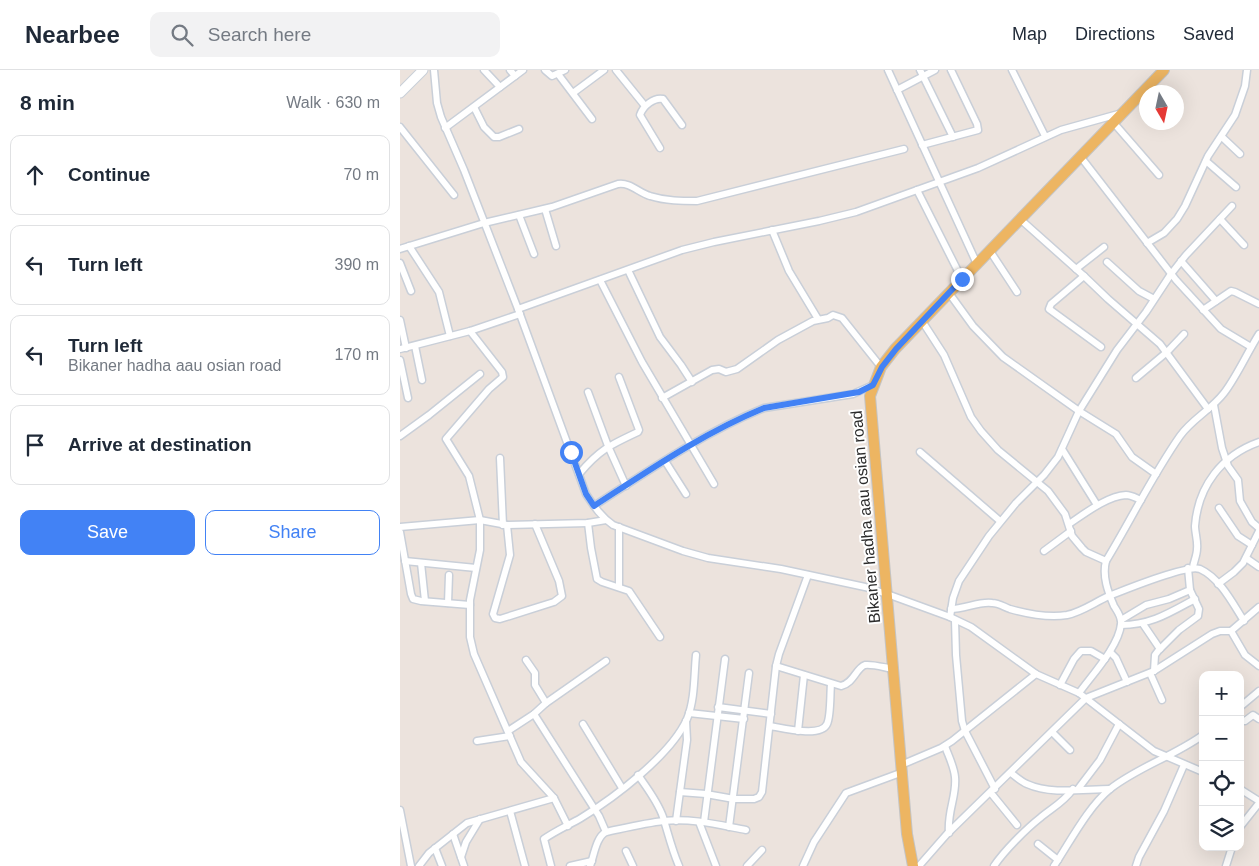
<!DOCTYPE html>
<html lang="en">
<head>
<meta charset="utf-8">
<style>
  body { margin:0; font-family:Helvetica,sans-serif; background:#f2f2f3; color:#1f2937 }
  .controls { position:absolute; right:15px; bottom:15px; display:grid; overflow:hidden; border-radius:10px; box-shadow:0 5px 20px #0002 }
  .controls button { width:45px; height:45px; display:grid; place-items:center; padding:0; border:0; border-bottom:1px solid #e0e1e3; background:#fff; color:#1f2937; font:25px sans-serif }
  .compass { position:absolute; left:739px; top:15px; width:45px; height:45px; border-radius:50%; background:#fff; box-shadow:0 5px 20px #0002; rotate:171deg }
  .stop { position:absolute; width:15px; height:15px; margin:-11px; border:4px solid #4282f5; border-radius:50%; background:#fff }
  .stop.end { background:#4282f5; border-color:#fff; box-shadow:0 1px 5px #0008 }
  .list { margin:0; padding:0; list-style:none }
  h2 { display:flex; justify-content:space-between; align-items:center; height:65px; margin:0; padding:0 20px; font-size:21px }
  h2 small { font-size:16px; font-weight:400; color:#747a83 }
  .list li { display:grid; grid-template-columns:32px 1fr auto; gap:15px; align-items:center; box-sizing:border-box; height:80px; margin:0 10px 10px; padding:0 10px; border:1px solid #e0e1e3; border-radius:10px }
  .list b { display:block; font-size:19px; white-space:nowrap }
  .list p { margin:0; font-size:16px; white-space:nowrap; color:#747a83 }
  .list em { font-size:16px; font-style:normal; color:#747a83 }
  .actions { display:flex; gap:10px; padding:15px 20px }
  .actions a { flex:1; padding:11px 0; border:1px solid #4282f5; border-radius:10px; text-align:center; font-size:18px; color:#4282f5 }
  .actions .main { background:#4282f5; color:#fff }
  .icon { flex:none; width:28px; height:28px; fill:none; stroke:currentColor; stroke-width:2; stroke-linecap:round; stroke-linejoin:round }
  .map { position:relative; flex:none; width:859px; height:796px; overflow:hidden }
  header { display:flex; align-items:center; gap:30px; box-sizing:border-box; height:70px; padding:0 25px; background:#fff; border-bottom:1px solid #e0e1e3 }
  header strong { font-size:24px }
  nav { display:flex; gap:28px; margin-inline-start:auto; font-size:18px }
  .search { width:350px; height:45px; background:#f2f2f3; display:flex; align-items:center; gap:12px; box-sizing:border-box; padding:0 18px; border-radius:10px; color:#747a83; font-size:19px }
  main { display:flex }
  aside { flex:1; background:#fff }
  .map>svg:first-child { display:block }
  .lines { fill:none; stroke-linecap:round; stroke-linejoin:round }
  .street-casing { stroke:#c9cfd8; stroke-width:9 }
  .secondary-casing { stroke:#c9cfd8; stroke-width:11 }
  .primary-casing { stroke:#c4c4c4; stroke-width:12 }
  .street { stroke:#fff; stroke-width:6 }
  .secondary { stroke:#fff; stroke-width:9 }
  .primary { stroke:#edb562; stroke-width:10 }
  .route { stroke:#4282f5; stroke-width:6 }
  .labels { text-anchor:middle; stroke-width:4; stroke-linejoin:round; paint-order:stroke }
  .street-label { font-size:16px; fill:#2b2b2b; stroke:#fff }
</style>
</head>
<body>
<header>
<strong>Nearbee</strong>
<div class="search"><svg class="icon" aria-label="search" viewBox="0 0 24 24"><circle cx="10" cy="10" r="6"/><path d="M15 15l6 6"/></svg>Search here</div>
<nav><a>Map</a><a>Directions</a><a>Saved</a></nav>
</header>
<main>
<aside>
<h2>8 min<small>Walk · 630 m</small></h2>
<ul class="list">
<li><svg class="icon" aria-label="ahead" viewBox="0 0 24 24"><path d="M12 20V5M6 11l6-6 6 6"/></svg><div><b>Continue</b></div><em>70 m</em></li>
<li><svg class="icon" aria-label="left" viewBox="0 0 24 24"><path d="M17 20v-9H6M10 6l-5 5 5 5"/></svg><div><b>Turn left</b></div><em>390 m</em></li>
<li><svg class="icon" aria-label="left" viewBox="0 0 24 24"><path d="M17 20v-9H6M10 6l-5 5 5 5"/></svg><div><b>Turn left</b><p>Bikaner hadha aau osian road</p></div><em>170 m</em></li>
<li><svg class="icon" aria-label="arrive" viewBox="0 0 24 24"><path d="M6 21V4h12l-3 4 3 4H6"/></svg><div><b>Arrive at destination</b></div></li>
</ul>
<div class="actions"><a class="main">Save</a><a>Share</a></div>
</aside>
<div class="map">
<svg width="859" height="796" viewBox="0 0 859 796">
  <rect width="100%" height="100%" fill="#ece3dd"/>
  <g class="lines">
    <g class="street-casing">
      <g id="street">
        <path d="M 34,0 L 37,33 L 41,47 L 64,100 L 118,239 L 186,424 C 194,436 201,447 213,455 L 283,481 L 308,488 L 381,499 L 465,517 L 487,524 L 550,547 L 571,557 L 636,604 L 679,623 L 754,681 L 803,702"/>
        <polyline points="84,0 100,17"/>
        <polyline points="110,0 115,6"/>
        <polyline points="145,0 152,6 165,0"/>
        <polyline points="216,0 245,36"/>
        <polyline points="488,0 577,194"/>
        <polyline points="520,0 553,67"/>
        <polyline points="612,0 645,66"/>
        <polyline points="158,4 192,49"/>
        <polyline points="497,20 535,0"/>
        <polyline points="173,23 204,0"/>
        <polyline points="74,37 84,57 94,67 99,67 119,59"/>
        <polyline points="713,52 759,105"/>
        <polyline points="0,57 54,125"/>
        <polyline points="45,58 123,0"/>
        <polyline points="822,67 840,84"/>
        <polyline points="522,75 578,60 577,54 551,0"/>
        <path d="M 260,78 L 240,45 C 243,36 254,27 263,29 L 282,55"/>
        <polyline points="680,86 776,210 821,259 851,277"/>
        <polyline points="806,91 836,117"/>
        <polyline points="517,120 562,209"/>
        <polyline points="145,139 156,176"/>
        <polyline points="119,145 134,184"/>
        <polyline points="620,149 684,206 708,229 760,274 808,339"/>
        <polyline points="820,149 844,175"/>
        <polyline points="372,160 389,201 418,249"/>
        <polyline points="747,173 764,163 777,149 785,136 808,86 835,45 845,16 847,0"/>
        <polyline points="9,176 39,222 50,266"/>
        <path d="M 0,179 L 84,153 L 152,137 L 218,114 C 230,112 239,123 250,126 C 266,131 282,131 297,131 L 504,79"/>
        <polyline points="590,181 617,222"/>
        <polyline points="781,191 816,231"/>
        <polyline points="707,192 739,221 754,229"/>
        <polyline points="0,193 11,221"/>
        <polyline points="676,199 704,177"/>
        <polyline points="228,200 260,267 281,295 292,312"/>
        <polyline points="684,206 651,234 649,239 701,277"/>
        <polyline points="200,210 242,292 314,414"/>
        <polyline points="549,223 573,256 603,287 679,341 716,364 732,387 756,404"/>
        <polyline points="118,239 282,180 314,172 419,151 456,142 578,98 661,60 722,43"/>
        <polyline points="803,240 831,221 835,222 859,234"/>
        <polyline points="0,250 6,278"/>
        <polyline points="522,251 544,285 571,347 581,361 598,380 648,421 665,444 672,466 682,478 686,482 706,491"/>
        <polyline points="70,261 102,302 103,307 89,319 46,369 69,406 80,450 80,480 70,530 70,567 74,584 121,692 154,728 168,756"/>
        <polyline points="15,276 22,310"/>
        <polyline points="0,279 70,261 120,244"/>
        <polyline points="0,290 8,328"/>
        <polyline points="736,308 767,282 784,264"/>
        <polyline points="188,322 208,376 226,416"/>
        <polyline points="262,328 312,300 319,299 326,302 337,299 378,270 413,251 428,248 433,245 442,248 481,297"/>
        <polyline points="814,335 822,378 828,396 838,410 840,431 852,452 859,458"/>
        <polyline points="0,366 29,345 80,304"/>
        <polyline points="662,379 697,435"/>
        <polyline points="520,382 600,451"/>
        <polyline points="100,388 103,455"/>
        <polyline points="265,391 286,424"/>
        <path d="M 179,404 C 199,380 210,375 238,362 L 239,360 L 219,307"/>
        <path d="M 194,436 C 248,401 303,363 364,338 L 453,324 L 473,315"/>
        <polyline points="819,438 838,466 852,475"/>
        <polyline points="188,453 191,478 197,509 202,512 229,521 260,567"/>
        <path d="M 669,454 C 684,444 707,426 726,425 C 731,425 736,428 741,430"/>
        <polyline points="107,455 110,485 93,544 95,548 100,549 154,532 162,526 159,511 135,454"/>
        <polyline points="0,457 80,450 107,455 188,453 206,450"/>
        <polyline points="0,462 11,524 13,529 21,531 70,535"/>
        <polyline points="644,481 671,461"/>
        <polyline points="846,488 859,497"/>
        <polyline points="5,491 76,498"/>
        <polyline points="21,493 25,531"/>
        <path d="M 793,497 C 794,491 797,485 797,479 C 798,471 795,463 795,456 C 798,416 822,385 859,372"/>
        <polyline points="818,514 834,502 843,493 859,461"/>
        <polyline points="219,517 219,457"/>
        <polyline points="48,533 49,505"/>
        <path d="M 551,539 C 564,539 580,531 592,533 C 599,533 604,537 610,539 C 628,544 649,548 667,545 C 682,542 695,532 709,526 C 724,520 788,494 800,499 C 820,508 833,534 844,551"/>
        <polyline points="550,547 553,528 559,511 589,466 616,433 644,405 658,387 679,341 717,280 746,242 771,204 786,185 832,136"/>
        <polyline points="555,550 556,585 562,651 565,661 595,719"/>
        <polyline points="721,550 746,535 769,529 790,520 788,498"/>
        <polyline points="743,554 760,579"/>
        <path d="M 721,555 C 751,555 769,543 795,529"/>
        <polyline points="831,561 859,537"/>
        <polyline points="710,582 716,588 727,612"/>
        <path d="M 376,596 L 441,616 C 454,613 456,598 465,595 C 473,594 486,598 494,599"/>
        <polyline points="754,601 755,585 758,581 779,560 798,546 799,539 790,520"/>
        <polyline points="750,603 762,630"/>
        <polyline points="660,615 674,589 681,581 691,581 705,589"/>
        <path d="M 679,623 C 692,605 719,576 721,554 C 722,547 717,541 714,536 C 708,522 702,506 706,491 C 731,450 752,406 780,366 C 792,349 811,340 824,323 C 837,306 847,283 859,264"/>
        <polyline points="146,633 206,591"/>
        <polyline points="318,637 371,644"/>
        <polyline points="840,637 859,621"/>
        <polyline points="289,643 344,649"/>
        <polyline points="134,644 199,746 206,762"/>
        <polyline points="840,650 845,651 853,645 859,649"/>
        <polyline points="183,654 222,718"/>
        <path d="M 370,656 C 382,658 421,668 427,654 C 431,646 430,624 431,614"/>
        <polyline points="108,661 134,644 146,633 135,615 135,603 126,590"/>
        <polyline points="398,661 404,605"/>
        <polyline points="652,662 670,680"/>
        <polyline points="77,671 110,666"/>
        <path d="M 545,676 C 548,685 554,696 555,707 C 557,726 547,741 549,763"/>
        <polyline points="501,695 541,678 552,671 636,604"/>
        <path d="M 611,703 C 616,707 622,712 627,714 C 651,725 685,719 710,719"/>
        <path d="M 238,705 C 247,718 258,732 263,747 C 268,763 272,780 279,796"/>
        <polyline points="678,719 700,690 719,654"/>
        <polyline points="840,719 859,731"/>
        <polyline points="280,722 306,724 334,729 354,729 359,727 362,722 376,596 379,584 408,505"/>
        <polyline points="591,723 617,755"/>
        <polyline points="0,740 11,796"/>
        <polyline points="110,741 125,796"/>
        <polyline points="276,751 287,670 286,651"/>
        <polyline points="299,752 316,796"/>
        <polyline points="304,752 325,589"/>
        <polyline points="329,757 349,603"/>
        <polyline points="840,757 859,733"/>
        <polyline points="53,764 64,796"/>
        <polyline points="638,774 658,790"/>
        <polyline points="35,778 42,796"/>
        <polyline points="226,781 233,796"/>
        <polyline points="61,787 66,772 80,749"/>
        <polyline points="19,796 29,783 67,753 154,728"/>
        <path d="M 151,796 L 144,769 C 155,761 169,755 181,748 C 214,728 271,685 287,649 C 295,630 294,605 296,585"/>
        <polyline points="170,796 192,791"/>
        <path d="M 190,796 C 194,786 196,767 206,762 C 225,758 245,753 264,751 C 292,748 319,755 346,760"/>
        <polyline points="347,796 362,780"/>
        <polyline points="403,796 414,772 446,723 503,702"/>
        <polyline points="519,796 547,764 686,628 754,601 812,564 820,561 831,561 845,585 859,596"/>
        <path d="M 594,796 C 604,781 626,759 640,748 C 652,738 664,732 673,719"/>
        <path d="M 654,796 C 670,772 688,737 710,719 C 738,697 774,686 803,665"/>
        <polyline points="736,796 739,787 764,741 784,695"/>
        <polyline points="826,796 832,777"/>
      </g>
    </g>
    <g class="secondary-casing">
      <polyline id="secondary" points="0,23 23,0"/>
    </g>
    <g class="primary-casing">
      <polyline id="primary" points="513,796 507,764 470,326 481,297 495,279 764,0"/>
    </g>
    <use href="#street" class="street"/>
    <use href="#secondary" class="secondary"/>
    <use href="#primary" class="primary"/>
  </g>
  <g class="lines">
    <path class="route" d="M 171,382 L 186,424 L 194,436 C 248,401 303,363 364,338 L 459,322 L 473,315 L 482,297 L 496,279 L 562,209"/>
  </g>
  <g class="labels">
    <g class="street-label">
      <text transform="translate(465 447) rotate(-95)" y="6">Bikaner hadha aau osian road</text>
    </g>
  </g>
</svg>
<div class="controls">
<button>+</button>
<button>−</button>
<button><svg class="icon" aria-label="locate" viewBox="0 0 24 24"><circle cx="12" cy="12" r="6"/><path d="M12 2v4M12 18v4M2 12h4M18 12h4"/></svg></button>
<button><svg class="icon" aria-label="layers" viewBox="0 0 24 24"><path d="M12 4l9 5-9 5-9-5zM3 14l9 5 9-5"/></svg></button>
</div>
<svg class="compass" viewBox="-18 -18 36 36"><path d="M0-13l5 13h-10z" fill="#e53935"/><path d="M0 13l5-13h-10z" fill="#747a83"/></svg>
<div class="stop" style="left:171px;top:382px"></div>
<div class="stop end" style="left:562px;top:209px"></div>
</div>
</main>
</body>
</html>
